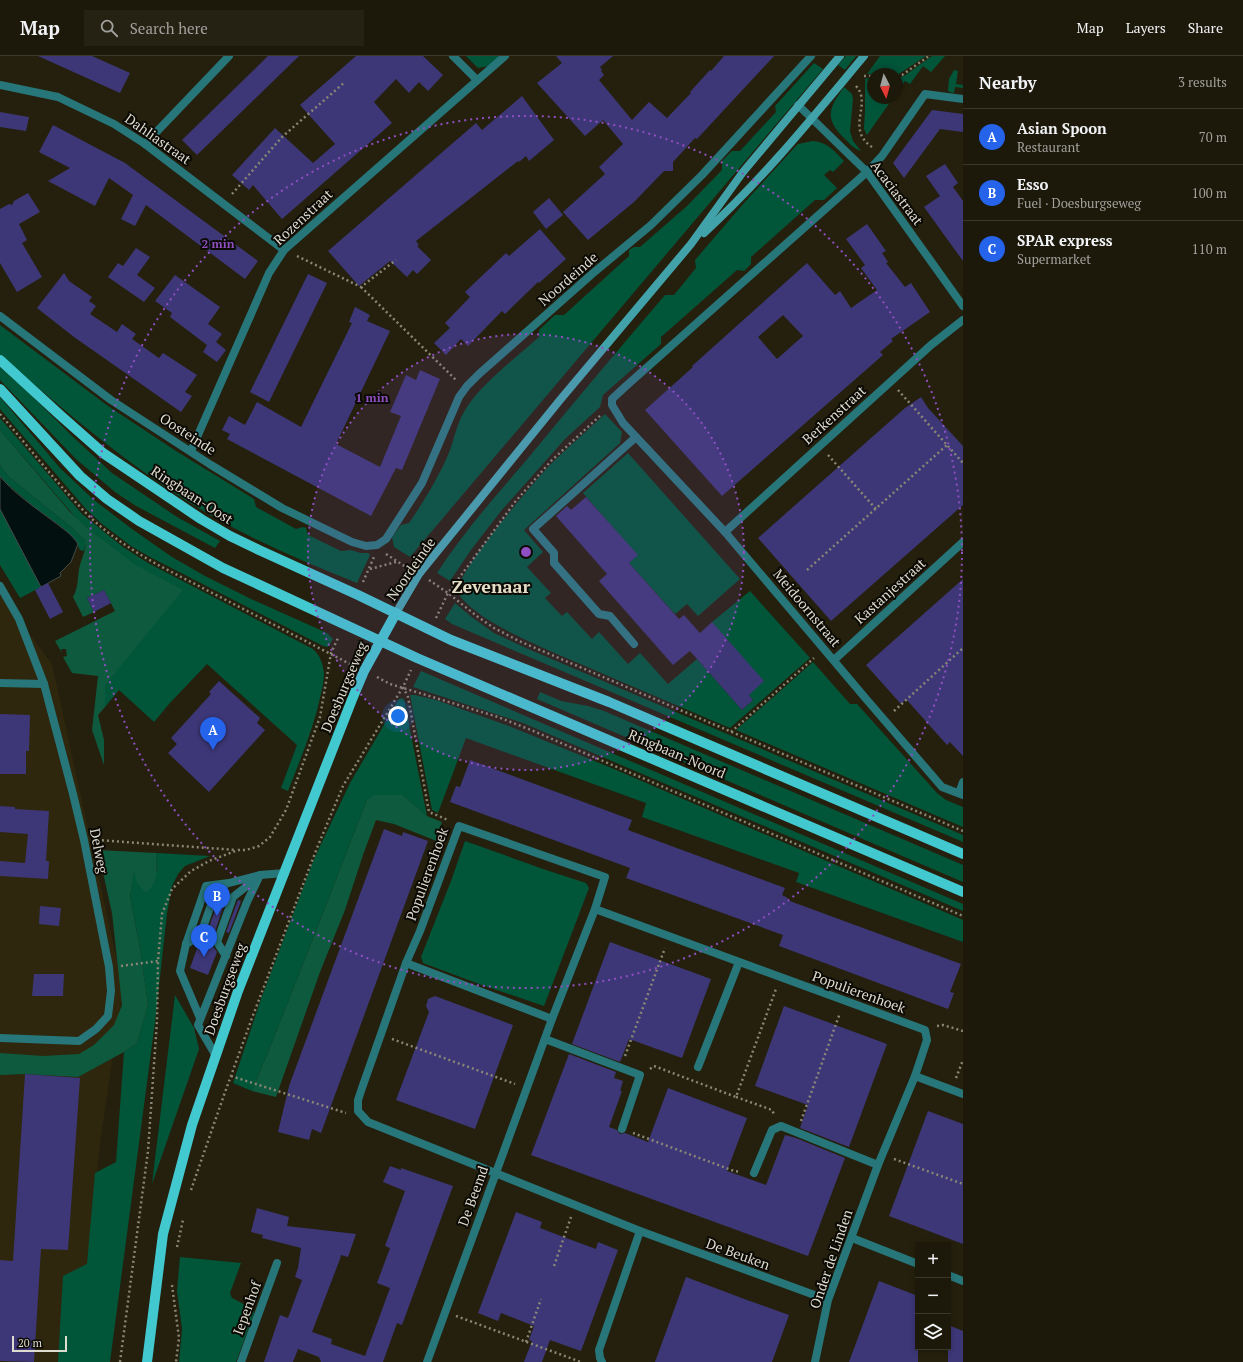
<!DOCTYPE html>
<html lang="en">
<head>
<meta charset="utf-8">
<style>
  body { margin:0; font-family:"PT Serif",serif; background:#252113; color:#f1f3f6 }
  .controls { position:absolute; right:12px; bottom:12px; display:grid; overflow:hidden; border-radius:0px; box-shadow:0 2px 6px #0003 }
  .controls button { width:36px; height:36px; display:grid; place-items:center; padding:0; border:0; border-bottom:1px solid #3a372b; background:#1c180a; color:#f1f3f6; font:20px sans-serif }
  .compass { position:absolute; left:867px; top:12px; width:36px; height:36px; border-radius:50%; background:#1c180a; box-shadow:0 2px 6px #0003; rotate:174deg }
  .scale { position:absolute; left:12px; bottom:10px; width:55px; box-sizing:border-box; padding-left:4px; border:2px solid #dedbcf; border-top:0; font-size:11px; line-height:14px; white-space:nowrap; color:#dedbcf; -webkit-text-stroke:3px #0c0a04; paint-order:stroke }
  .you { position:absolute; left:398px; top:660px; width:14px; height:14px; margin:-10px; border:3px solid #fff; border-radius:50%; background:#1a73e8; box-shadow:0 0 0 6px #1a73e833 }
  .badge { display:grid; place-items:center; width:26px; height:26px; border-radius:50%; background:#2563eb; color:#fff; font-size:13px; font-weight:700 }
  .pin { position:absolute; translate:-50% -33px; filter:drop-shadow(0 1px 2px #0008) }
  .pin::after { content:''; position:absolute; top:21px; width:14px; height:12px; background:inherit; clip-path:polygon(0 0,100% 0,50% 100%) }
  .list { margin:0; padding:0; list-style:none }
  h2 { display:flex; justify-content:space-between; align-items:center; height:52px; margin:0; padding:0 16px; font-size:17px }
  h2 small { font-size:13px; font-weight:400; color:#a0a09c }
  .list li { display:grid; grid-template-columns:26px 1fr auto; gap:12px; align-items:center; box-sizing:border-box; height:56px; padding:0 16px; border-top:1px solid #3a372b }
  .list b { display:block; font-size:15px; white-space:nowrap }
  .list p { margin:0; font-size:13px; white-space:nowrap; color:#a0a09c }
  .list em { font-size:13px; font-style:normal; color:#a0a09c }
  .icon { flex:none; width:22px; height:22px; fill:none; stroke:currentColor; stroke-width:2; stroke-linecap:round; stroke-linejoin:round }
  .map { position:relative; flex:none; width:963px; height:1306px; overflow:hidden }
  header { display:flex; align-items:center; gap:24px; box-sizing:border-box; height:56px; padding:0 20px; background:#1c180a; border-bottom:1px solid #3a372b }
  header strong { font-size:19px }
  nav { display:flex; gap:22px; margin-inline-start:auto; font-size:14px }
  .search { width:280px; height:36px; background:#252113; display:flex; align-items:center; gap:10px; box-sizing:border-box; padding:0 14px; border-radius:0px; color:#a0a09c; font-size:15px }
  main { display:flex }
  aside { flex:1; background:#1c180a }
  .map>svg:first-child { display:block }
  .built { fill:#2e270d }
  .green { fill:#01563a }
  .forest { fill:#0e5a3e }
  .water { fill:#031010; stroke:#454d49 }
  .building { fill:#3d3777; fill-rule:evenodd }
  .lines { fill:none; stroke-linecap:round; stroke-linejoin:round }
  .path { stroke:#8a8676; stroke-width:2.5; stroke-dasharray:2 3; stroke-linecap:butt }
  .lane { stroke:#27767a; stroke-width:8 }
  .street { stroke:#27767a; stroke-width:8 }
  .secondary { stroke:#41a3a9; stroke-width:8 }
  .primary { stroke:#42c8cf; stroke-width:10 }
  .ring { fill:none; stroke:#8f4fc2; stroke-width:2; stroke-dasharray:2 4 }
  .labels { text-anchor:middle; stroke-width:4; stroke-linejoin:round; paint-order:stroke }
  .street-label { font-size:14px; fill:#dedbcf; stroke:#0c0a04 }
  .district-label { font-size:18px; font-weight:bold; fill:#e6dfc8; stroke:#0c0a04 }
  .centre { fill:#8f4fc2; stroke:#0c0a04; stroke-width:2 }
  .ring-label { font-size:12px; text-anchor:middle; font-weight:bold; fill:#8f4fc2; stroke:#0c0a04; stroke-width:4; stroke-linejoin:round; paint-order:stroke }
</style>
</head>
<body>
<header>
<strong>Map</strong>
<div class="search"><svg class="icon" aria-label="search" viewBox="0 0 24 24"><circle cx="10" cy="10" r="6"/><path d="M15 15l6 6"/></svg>Search here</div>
<nav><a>Map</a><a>Layers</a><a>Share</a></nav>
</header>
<main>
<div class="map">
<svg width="963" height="1306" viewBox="0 0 963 1306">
  <rect width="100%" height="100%" fill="#25200d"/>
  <polygon class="built" points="0,538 52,608 123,932 100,1087 79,1306 0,1306"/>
  <g class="green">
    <polygon points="466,0 498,0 498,2 489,10 478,12"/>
    <polygon points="846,0 856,0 845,14 838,9"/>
    <polygon points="880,0 926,0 897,19 897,18 867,18"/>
    <polygon points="932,0 945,0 931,16 923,10 910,28 905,25 897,36 897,22 904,20"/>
    <path d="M 814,7 L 823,13 L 410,501 L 394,491 L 392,481 L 401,469 L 409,467 C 424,445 437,424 448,399 C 454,385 456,369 464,356 C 478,330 517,301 539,281 L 539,274 L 555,259 L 564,259 L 629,200 L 629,194 L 634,191 L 640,191 L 687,150 L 722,114 L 722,105 L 732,95 L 740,95 L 776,56 L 775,50 Z"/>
    <polygon points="954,14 958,15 956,28 963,29 963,32 955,31 954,37 949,36 948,34 949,23"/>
    <polygon points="868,22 873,22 873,42 893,42 867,79 864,73 865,53 865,23"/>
    <path d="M 844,31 L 852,38 L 853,44 L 850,75 L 853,85 L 861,95 C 854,93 849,87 844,82 C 824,62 829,52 844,31 Z"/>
    <path d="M 813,85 C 828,86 834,95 844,105 L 833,116 L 830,114 L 824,119 L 837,132 L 824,144 L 815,144 L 751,201 L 751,208 L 744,215 L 737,214 L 661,281 L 661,288 L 603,339 L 600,351 L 565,383 L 501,455 L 471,494 L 450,525 L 437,517 C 462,478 494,442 524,407 C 570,351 617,295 665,239 L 674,239 L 696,212 L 695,204 L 744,147 L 794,92 L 798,88 Z"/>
    <path d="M 0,269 L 108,350 L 176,395 L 254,443 L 256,451 L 296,473 L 303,471 L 306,472 L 308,479 L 341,495 L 351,494 L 361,497 L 368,497 L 370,499 L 357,527 C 310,508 262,488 217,463 C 138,418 68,358 0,299 Z"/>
    <polygon points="0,311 29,337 72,380 112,417 177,461 220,485 215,492 136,450 115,436 76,403 0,324"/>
    <polygon points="0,341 60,412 94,444 132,473 172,501 205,520 251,543 327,577 333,583 328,591 323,590 150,501 131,490 102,468 86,453 0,353"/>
    <path d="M 605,358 L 622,376 L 620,387 L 524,474 L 543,496 L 527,511 L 551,537 L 545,542 L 562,560 L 567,556 L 592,583 L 599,576 L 628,608 L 640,597 L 668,628 L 697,603 L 742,654 L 753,644 L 749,639 L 712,566 L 750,535 L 810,602 L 730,672 C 679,650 628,629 578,607 C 548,594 518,582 490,565 C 483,561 459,544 458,535 C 456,517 536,423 552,407 C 569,390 588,374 605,358 Z"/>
    <path d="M 0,362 L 82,458 L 123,491 L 148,507 L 313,593 C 320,599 323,608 324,617 C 324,625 322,634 320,642 C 313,674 300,704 288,735 L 281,732 L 297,689 L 207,608 L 169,648 L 154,666 L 119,634 L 105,651 L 104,629 L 182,534 L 134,509 L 85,470 L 77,463 L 0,374 Z"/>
    <polygon points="628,397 740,523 698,560 687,548 675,558 629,507 637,499 583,437"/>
    <path d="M 0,409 L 9,421 L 70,470 L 84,483 L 86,486 L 84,495 L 80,494 C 72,474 49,463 33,450 C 22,441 12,432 2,423 L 0,420 Z"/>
    <polygon points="0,453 41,531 20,542 0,509"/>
    <polygon points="455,547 473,562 494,577 526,592 963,779 963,786 452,568 445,563"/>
    <polygon points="813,606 850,648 857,648 937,737 946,744 963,751 963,771 736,674"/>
    <polygon points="421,615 963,848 963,855 523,667 413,631"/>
    <polygon points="540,636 561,645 588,650 604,655 963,809 963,826 537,643"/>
    <polygon points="410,639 415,639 436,644 509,670 614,713 963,864 963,886 796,826 799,817 642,761 646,747 466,682 438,757 432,754"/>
    <path d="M 402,642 L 404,643 L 427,760 L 403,739 L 367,744 C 329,841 292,939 252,1035 L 233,1027 L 261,943 L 314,803 L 350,727 L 399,643 Z"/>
    <polygon points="465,785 546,814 586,827 589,832 544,950 479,928 423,907 421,901 451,825"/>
    <polygon points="156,797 210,800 185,810 178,818 172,830 167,857 155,966 110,1306 58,1306 63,1220 87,1208 95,1117 116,1106 124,996 137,987 148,949 140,892 130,841 134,813 157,816"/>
    <polygon points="175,939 194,972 199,993 152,1128"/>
    <polygon points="180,1201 241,1207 230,1237 232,1242 253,1253 254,1258 236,1306 179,1306 182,1273 177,1235"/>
  </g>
  <g class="forest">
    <path d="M 0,374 L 70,456 L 85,470 L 134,508 L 183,534 L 105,629 L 105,651 L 98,659 L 104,684 L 104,709 L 92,674 L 98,620 L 72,617 L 63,601 L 67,600 L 66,593 L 61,593 L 62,597 L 55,585 L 115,555 L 104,534 L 87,542 L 94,556 L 83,561 L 73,541 C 79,531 77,520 80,509 C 82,501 87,493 85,484 L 70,470 L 9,421 L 0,409 Z"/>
    <path d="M 374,739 L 403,739 L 427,760 L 442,766 L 438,777 L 447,781 L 444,788 L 394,768 L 376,764 L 363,799 L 345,854 L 320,916 L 276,1041 L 252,1035 C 292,939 329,841 367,744 Z"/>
    <path d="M 98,794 L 156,797 C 157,813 159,826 146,837 L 137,827 L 134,815 L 130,841 L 140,892 L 148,949 L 137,987 L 124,996 L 78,1021 L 24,1018 L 0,1019 L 0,997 L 43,1000 L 79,998 L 94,989 L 114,969 L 122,949 L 112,857 Z"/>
  </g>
  <path class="water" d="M 0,420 C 11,435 37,453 53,465 C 62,472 72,478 78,488 L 71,506 L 60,517 L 61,520 L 41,531 L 0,453 Z"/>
  <g class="building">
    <polygon points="38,0 92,0 130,17 120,37"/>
    <polygon points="268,0 299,0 197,99 182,84"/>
    <polygon points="356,0 423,0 443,19 428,35 419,26 409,37 396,23 374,46 392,67 282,163 253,129 249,134 232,119 275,72 313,107 335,88 300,49"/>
    <polygon points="556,0 613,0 600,11 602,14 601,15 604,19 599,24 632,64 649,46 667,62 691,37 690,36 710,14 711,15 724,0 774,0 697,83 695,82 673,106 673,115 664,115 634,146 588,184 563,156 605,118 599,111 623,88 603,64 585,80 537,27 562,7"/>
    <polygon points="522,40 554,84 529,105 526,100 519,106 518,105 416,185 419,189 417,190 431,204 417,218 413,214 407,221 390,205 359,230 328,195 476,67 482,74"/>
    <polygon points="932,54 963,58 963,76 940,73 904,122 893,107"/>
    <polygon points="0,56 29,61 26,75 0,71"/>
    <polygon points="53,69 125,107 258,205 245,223 146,149 135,170 121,163 133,139 109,122 95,150 48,125 70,112 39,96"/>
    <polygon points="945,108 958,127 953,131 963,145 963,205 924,151 940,140 926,120"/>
    <polygon points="28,137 40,156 19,168 27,184 22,187 42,221 17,236 0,207 0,153 9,148 12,149 14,145"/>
    <polygon points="549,142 563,159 546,173 533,156"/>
    <path d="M 867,168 L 886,195 L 882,197 L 888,206 L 886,207 L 905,231 L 911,227 L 930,256 L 891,283 L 893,285 L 880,296 L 883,299 L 722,440 L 645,354 L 693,311 L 692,310 L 807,207 L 835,239 L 840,235 L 851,252 L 877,234 L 861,212 L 865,209 L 846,183 ZM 783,259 L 803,280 L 777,303 L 758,281 Z"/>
    <polygon points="540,173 566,203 539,227 538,226 505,258 502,255 468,290 461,283 446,299 434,287 450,272 445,267 470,241 465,236 506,197 509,200"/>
    <polygon points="136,192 150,201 137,219 155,232 144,246 108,221 118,207 123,210"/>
    <polygon points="64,217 69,225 92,241 89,245 96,250 90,258 117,276 122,268 136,278 132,283 159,302 163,297 197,319 185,336 192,340 181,356 74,281 37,252"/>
    <polygon points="308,218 327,227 269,346 250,336"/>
    <polygon points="175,219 220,251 208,268 222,278 216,286 226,294 217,306 203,296 207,289 170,261 172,257 155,245"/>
    <polygon points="355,251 370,259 367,265 390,275 336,388 380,411 401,360 390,356 406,319 416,324 420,314 440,323 402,414 396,412 371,460 227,383 230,378 222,374 229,360 245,369 257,346 301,371 352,267 349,266"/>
    <polygon points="921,341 928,352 963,390 963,449 831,565 758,482 905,352"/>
    <polygon points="586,441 638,499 629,507 679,563 684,559 700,577 712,566 764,625 749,639 753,644 742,654 690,595 673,609 599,525 607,518 556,460 567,450 571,454"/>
    <polygon points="963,523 963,700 950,686 947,689 906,643 901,648 866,609"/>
    <polygon points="48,527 63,556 50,563 35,534"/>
    <polygon points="104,534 111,547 94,556 87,542"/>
    <polygon points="219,625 260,662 257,667 265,674 209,736 168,697 177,688 171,682 211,638 209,636"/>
    <polygon points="0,658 30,659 29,695 26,695 26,718 0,718"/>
    <polygon points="470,704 632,764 628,774 785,832 782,839 788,842 787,844 961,908 950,936 954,937 948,953 779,890 783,879 626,822 630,812 450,746 456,730 460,731"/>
    <polygon points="0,750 15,751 15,753 49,755 46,805 49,805 48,823 0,820 0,805 25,807 28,778 0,776"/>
    <polygon points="384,773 402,780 403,776 428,785 321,1077 312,1073 309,1084 278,1076 289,1030"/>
    <polygon points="221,838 227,840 212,884 212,889 217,896 208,919 190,912 199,887 205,882"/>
    <polygon points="238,844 241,845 229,877 226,876"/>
    <polygon points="40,850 61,852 59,870 39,868"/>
    <polygon points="610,886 711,923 682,1002 629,983 620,1006 572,988"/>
    <polygon points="34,918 64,918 63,940 32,940"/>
    <polygon points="435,940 513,969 475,1073 396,1044 429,956 426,950 428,943"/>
    <polygon points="784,950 887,988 849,1091 800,1072 808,1049 755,1030"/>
    <polygon points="569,998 616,1016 614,1022 623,1025 620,1035 622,1035 609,1071 617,1074 620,1078 625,1077 648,1086 668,1032 747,1062 727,1115 766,1129 785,1079 796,1082 845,1102 808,1200 531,1099"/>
    <polygon points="25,1018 80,1022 68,1194 41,1193 34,1306 0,1305 0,1204 13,1205"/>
    <polygon points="928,1055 963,1068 963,1188 889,1160"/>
    <polygon points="390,1110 401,1114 401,1112 453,1130 402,1269 397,1267 383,1306 321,1306 319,1301 298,1293 293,1306 264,1306 280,1259 288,1262 302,1224 295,1221 298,1212 301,1192 262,1182 263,1179 251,1176 257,1152 289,1161 287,1170 356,1178 348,1201 341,1199 340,1203 312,1276 332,1283 331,1288 365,1300 390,1232 377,1227 390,1192 385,1190 405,1135 383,1126"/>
    <polygon points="516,1156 542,1166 540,1172 566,1182 596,1193 598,1186 618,1194 581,1295 550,1284 542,1306 524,1306 532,1285 529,1284 534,1270 501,1257 498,1265 478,1257"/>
    <polygon points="686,1221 747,1244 789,1259 772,1306 655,1306"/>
    <polygon points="879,1225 918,1240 918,1306 849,1306"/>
    <polygon points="948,1269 963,1275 963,1306 948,1306"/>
  </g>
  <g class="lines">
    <g class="path">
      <polyline points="864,20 873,20"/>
      <polyline points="897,20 902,19 929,0"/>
      <path d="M 856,30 C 869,44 855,62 861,78 C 863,84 868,88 873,92"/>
      <polyline points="232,138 282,81 345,26"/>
      <polyline points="297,200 361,231 396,204"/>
      <polyline points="361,231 456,324"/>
      <polyline points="898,334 963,407"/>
      <path d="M 0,358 C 28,390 54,424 84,455 C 105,477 133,495 160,510 L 352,609"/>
      <polyline points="828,399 876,453"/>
      <polyline points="386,498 409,513"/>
      <polyline points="370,513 396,506"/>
      <polyline points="807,514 947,389"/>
      <polyline points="429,524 448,537 478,561 494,572 519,585 963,775"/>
      <polyline points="363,526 374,501"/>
      <polyline points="436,562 448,537 515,446 551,405 602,358"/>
      <polyline points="377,621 390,628 498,661 531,674 963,860"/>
      <polyline points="403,631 408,641 429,756 448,764"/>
      <polyline points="894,655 963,592"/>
      <polyline points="731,676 814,602"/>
      <polyline points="97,784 236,794"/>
      <polyline points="121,910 158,905"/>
      <polyline points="937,970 943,969 963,975"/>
      <polyline points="392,983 515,1028"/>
      <polyline points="625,1000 665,892"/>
      <polyline points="650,1013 654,1010 736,1041 776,933"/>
      <polyline points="231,1020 346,1057"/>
      <polyline points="956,1022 963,1004"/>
      <polyline points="736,1041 772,1054 775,1060"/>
      <polyline points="801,1065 840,957"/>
      <polyline points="633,1077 734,1115 741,1116"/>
      <polyline points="894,1103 963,1128"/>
      <polyline points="191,1134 224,1039 252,962 317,792 343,730 403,631 411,614"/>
      <polyline points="177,1191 183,1164"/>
      <polyline points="554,1210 571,1161"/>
      <polyline points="172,1229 179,1282 176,1306"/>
      <polyline points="456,1260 581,1306"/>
      <polyline points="526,1286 541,1243"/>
      <polyline points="120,1306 148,1095 157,965 158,905 162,858 172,833 191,815 209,805 238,794 246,794 259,790 270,781 286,754 320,661 331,597 339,580"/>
    </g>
    <g class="lane">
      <polyline points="186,888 200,880 216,835 225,829"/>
      <polyline points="226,900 217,886 233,841 258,821"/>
      <polyline points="200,962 180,915 186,888 206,830 229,827 260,819"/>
      <polyline points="216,1000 198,969 247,846 260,819 285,817"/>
    </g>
    <g class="street">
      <polyline points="453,0 477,24"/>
      <polyline points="0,29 58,41 114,68 145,88 284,194"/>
      <polyline points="963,43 925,38 882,100 867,116 626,330 612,343 612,349 623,367 725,476 867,644 942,731 963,739"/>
      <polyline points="798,49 867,116 963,250"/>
      <polyline points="145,88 229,0"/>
      <polyline points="0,260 111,344 211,409 282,452 352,486 366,490 377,489 386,483 422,427 459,341 467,330 479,318 592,218 651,169 702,119 811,0"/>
      <polyline points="191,395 269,217 284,194 505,0"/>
      <polyline points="725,476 931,289 963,264"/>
      <polyline points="0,530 19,563 44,628 73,738 84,784 109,911 111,935 108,960 96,973 79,985 0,982"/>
      <polyline points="634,588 610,560 599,558 554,507 554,497 533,473 636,381"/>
      <polyline points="834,604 963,486"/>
      <polyline points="0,627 44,628"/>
      <polyline points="959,737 963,726"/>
      <polyline points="406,907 552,963"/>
      <polyline points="545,983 640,1019 622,1073"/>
      <polyline points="698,1011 739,906"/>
      <polyline points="915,1020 963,1038"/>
      <polyline points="754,1117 772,1074 781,1070 878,1109"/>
      <polyline points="852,1182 918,1208"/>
      <polyline points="948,1219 963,1225"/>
      <polyline points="241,1306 277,1207"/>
      <polyline points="427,1306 552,963 595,853"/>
      <polyline points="602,1306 600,1302 599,1294 640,1175"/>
      <polyline points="815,1306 828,1244 878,1109 915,1020 927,984 925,974 595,853 605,821 459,770 420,875 406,907 362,1032 358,1044 358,1055 368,1066 640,1175 828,1244"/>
    </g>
    <g class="secondary">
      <path d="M 704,177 C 763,123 813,61 864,0"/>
      <polyline points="396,557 419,518 560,344 691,188 743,116 840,0"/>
    </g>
    <g class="primary">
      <polyline points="0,304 60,359 103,397 201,463 230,480 259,494 358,539 451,584 609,646 963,798"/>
      <polyline points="0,333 80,420 107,443 139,465 223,512 417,602 963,836"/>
      <polyline points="147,1306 163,1178 192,1069 238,935 353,641 364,615 396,557"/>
    </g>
  </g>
  <circle cx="526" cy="496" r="218" fill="#8f4fc2" fill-opacity=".12"/>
  <g class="ring">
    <circle cx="526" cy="496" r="218"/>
    <circle cx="526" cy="496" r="436"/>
  </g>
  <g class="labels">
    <g class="street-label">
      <text transform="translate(158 83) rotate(35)" y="5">Dahliastraat</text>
      <text transform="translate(897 137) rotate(53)" y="5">Acaciastraat</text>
      <text transform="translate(303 161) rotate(-43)" y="5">Rozenstraat</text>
      <text transform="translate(568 223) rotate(-41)" y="5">Noordeinde</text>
      <text transform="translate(834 359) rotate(-42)" y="5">Berkenstraat</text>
      <text transform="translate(188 378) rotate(33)" y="5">Oosteinde</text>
      <text transform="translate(192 439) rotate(33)" y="5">Ringbaan-Oost</text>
      <text transform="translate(411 513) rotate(-55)" y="5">Noordeinde</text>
      <text transform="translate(890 535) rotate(-42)" y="5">Kastanjestraat</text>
      <text transform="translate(807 552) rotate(50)" y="5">Meidoornstraat</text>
      <text transform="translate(344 631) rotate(-67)" y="5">Doesburgseweg</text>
      <text transform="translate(677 698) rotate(23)" y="5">Ringbaan-Noord</text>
      <text transform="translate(99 795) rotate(79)" y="5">Delweg</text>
      <text transform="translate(427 818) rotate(-70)" y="5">Populierenhoek</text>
      <text transform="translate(225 933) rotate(-70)" y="5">Doesburgseweg</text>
      <text transform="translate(859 936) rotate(20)" y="5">Populierenhoek</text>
      <text transform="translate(473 1140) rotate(-70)" y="5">De Beemd</text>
      <text transform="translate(738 1198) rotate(20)" y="5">De Beuken</text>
      <text transform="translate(831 1203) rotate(-71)" y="5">Onder de Linden</text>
      <text transform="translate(247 1252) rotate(-70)" y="5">Iepenhof</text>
    </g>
    <g class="district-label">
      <text x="491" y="537">Zevenaar</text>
    </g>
  </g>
  <circle cx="526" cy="496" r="6" class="centre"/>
  <g class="ring-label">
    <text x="218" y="192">2 min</text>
    <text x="372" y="346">1 min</text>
  </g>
</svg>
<div class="controls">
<button>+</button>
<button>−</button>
<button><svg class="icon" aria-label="layers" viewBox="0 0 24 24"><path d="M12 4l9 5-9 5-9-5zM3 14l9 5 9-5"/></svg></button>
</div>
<svg class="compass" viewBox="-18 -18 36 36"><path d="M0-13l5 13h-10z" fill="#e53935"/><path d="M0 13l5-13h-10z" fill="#a0a09c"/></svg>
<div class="scale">20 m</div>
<div class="you"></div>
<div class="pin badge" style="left:213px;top:694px">A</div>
<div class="pin badge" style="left:217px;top:860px">B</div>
<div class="pin badge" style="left:204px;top:901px">C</div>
</div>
<aside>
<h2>Nearby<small>3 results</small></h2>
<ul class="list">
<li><span class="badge">A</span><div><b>Asian Spoon</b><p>Restaurant</p></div><em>70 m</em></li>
<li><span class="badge">B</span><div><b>Esso</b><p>Fuel · Doesburgseweg</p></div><em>100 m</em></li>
<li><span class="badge">C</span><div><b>SPAR express</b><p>Supermarket</p></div><em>110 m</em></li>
</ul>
</aside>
</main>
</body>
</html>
